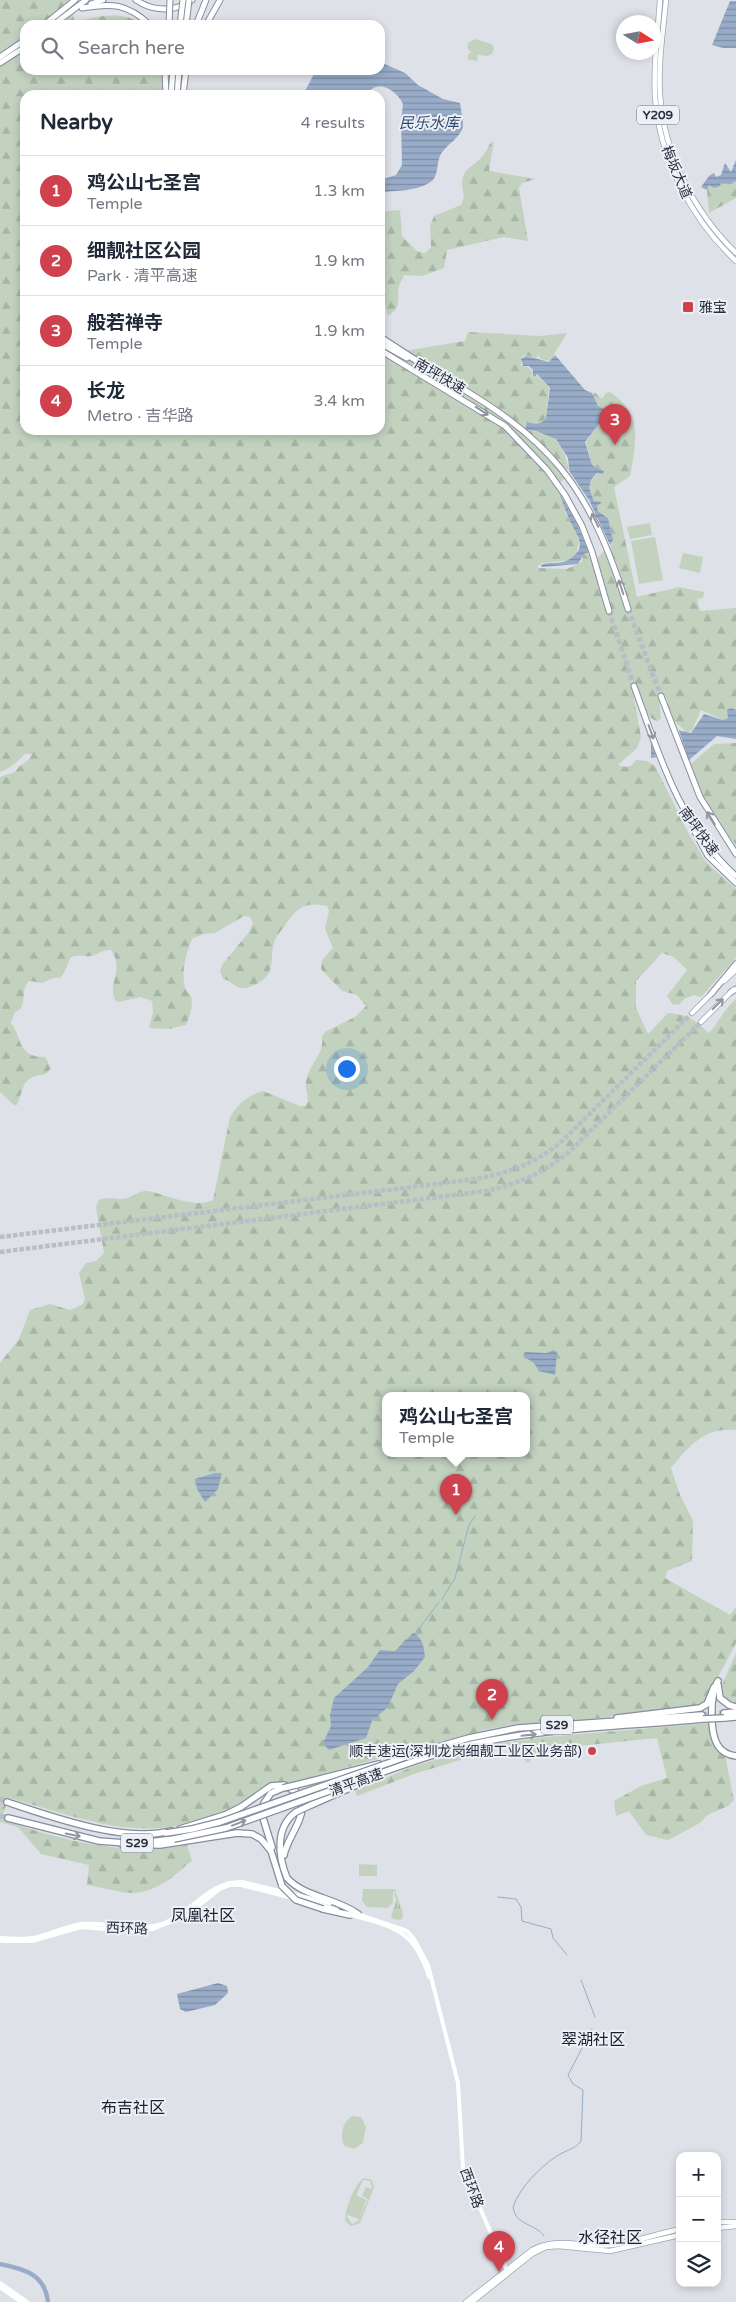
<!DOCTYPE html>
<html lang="en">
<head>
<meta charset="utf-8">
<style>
  body { margin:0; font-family:"Varela Round","Noto Sans SC",sans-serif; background:#f2f2f3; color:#1f2937 }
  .controls { position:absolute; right:15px; bottom:15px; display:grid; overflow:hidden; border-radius:10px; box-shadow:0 2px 8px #0003 }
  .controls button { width:45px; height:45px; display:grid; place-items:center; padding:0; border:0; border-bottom:1px solid #e0e1e3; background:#fff; color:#1f2937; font:25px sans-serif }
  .compass { position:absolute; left:616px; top:15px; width:45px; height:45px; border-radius:50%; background:#fff; box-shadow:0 2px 8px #0003; rotate:101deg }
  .you { position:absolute; left:346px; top:1068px; width:18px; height:18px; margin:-12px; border:4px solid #fff; border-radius:50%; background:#1a73e8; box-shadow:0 0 0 8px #1a73e833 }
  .badge { display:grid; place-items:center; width:32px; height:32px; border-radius:50%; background:#cf414c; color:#fff; font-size:16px; font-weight:700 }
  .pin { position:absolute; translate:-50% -41px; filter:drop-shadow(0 1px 2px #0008) }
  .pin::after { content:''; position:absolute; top:26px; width:18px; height:15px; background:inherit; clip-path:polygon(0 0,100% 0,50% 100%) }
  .popup { position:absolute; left:382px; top:1392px; width:148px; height:65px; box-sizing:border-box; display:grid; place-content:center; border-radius:10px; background:#fff; filter:drop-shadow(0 1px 4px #0005); font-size:16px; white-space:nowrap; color:#747a83 }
  .popup b { font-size:19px; color:#1f2937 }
  .popup::after { content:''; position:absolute; left:50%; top:100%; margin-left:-10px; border:10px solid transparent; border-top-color:#fff }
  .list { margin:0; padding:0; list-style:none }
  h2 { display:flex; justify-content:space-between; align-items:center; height:65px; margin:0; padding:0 20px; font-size:21px }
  h2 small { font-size:16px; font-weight:400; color:#747a83 }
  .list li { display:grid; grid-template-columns:32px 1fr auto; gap:15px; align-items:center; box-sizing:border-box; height:70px; padding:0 20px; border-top:1px solid #e0e1e3 }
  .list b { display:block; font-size:19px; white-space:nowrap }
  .list p { margin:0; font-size:16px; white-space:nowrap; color:#747a83 }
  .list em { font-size:16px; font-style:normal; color:#747a83 }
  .icon { flex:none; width:28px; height:28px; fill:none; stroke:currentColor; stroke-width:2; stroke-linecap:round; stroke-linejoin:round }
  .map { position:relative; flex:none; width:736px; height:2302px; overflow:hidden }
  .search { position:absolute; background:#fff; box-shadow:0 2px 8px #0003; left:20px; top:20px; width:365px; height:55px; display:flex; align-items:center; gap:12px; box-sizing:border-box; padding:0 18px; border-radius:15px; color:#747a83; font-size:19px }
  .panel { position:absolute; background:#fff; box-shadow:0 2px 8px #0003; left:20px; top:90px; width:365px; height:345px; border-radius:15px }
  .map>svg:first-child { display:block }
  .grass { fill:url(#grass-tufts) }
  .forest { fill:url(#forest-firs); fill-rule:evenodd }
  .green { fill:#c2d2bf; fill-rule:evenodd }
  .water { fill:url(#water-rules) }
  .pier { fill:#dee1e8 }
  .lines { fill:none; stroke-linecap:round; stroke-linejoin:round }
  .stream { stroke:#98acc8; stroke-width:1 }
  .river { stroke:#98acc8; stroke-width:4.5 }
  .primary-tunnel { stroke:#b9bdc6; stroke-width:4.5; stroke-dasharray:4.5 2; stroke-linecap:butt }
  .trunk-tunnel { stroke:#b9bdc6; stroke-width:5; stroke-dasharray:5 2.5; stroke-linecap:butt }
  .motorway-tunnel { stroke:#b9bdc6; stroke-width:5.5; stroke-dasharray:5.5 3; stroke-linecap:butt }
  .primary-casing { stroke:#9da5b4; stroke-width:6 }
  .trunk-casing { stroke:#858d9e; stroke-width:7 }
  .motorway-casing { stroke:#858d9e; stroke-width:8 }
  .secondary { stroke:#fff; stroke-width:4 }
  .primary { stroke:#fff; stroke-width:4.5 }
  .trunk { stroke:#fff; stroke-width:5 }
  .motorway { stroke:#fff; stroke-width:5.5 }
  .trunk-bridge-casing { stroke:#858d9e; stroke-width:7; stroke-linecap:butt }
  .motorway-bridge-casing { stroke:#858d9e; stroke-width:8; stroke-linecap:butt }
  .trunk-bridge { stroke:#fff; stroke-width:5 }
  .motorway-bridge { stroke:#fff; stroke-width:5.5 }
  .oneway { stroke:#93969f }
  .poi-dot { fill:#cf414c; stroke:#edf0f5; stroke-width:2 }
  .labels { text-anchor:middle; stroke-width:4; stroke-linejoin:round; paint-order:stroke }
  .shield { fill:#edf0f5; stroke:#626876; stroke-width:1 }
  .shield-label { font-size:12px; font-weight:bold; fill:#272e3f }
  .street-label { font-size:14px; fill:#272e3f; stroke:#edf0f5 }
  .poi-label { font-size:14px; fill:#272e3f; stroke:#edf0f5; text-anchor:start }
  .water-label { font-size:15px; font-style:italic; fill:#314a73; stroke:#edf0f5 }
  .quarter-label { font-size:16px; fill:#191f2f; stroke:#edf0f5 }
</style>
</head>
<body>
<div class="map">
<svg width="736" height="2302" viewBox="0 0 736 2302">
  <defs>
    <pattern id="grass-tufts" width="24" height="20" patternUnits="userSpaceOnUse" patternTransform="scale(1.25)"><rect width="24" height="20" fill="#c2d2bf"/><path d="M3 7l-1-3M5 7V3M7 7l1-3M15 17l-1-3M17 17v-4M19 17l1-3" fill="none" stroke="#a7b5a5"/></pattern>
    <pattern id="forest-firs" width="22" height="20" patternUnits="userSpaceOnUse" patternTransform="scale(1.25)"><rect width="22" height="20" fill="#c2d2bf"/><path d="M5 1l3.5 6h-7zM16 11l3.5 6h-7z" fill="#a7b5a5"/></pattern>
    <pattern id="water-rules" width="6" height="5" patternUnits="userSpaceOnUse" patternTransform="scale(1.25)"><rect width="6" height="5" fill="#98acc8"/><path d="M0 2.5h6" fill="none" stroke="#7c8ca4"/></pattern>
  </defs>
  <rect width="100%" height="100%" fill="#dee1e8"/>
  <polygon class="grass" points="394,1893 396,1893 403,1913 402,1919 398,1920 391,1918 396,1899"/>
  <g class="forest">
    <path d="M 0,0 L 68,0 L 75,22 C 100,16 121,10 144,25 L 25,25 L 25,70 L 162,70 L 163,95 L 25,95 L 25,430 L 380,430 L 380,355 L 465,341 L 468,332 L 540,336 L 567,333 C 563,341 555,351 551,361 L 540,359 L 539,355 L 536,358 L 524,355 L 521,359 L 521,366 L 528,367 L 533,372 L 532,376 L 535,378 L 537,375 L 549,388 L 546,418 C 542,424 534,424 527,422 L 525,430 C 533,432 550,432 556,440 C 564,450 569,463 569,477 L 558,489 L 565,504 L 566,514 L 577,533 L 579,542 L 576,555 L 566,561 L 542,563 L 538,566 L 538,568 L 567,569 L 582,562 L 583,555 L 609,546 L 613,540 L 608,517 L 598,511 L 597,506 L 602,502 L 594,501 L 589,488 L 591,481 L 598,473 L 603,474 L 604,471 L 592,465 L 586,442 L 599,424 L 616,427 L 616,416 L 598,406 L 592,396 L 594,392 L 602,399 L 606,393 L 610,392 C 643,415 636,437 631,472 L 630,476 L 614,487 L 637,597 L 679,587 L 704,592 L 703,598 L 697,599 L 700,611 L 736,608 L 736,710 L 731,708 L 728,718 L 723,720 L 701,710 L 692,730 L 687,733 L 671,718 L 667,699 L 662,696 L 659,698 L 661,719 L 657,721 C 643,717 642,698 636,685 L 632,686 L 641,737 L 637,748 L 618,765 C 626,768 631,768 636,760 L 647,761 L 655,766 L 689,834 L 706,862 L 736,889 L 736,958 L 701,997 L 694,995 L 684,999 L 680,1004 L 673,1005 L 667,996 L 687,970 L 674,957 L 662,953 L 636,981 L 636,1008 L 648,1034 L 668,1013 C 686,1014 696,1020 709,1033 C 719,1022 725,1008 736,999 L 736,1430 C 704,1427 689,1446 671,1468 L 680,1495 L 693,1521 L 692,1561 L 667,1571 L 665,1578 L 730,1615 L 736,1607 L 736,1643 L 706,1700 L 702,1705 L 591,1719 L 517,1724 L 484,1730 L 290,1783 C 266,1777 252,1797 233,1807 C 221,1814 207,1818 194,1822 C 130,1841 69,1814 9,1798 L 1,1819 C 62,1841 123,1856 187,1845 L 192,1861 C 185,1865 181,1871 174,1876 C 138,1902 127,1892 87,1885 L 89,1865 L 41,1854 L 18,1827 L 0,1822 L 0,1363 L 19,1339 L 30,1310 L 50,1304 L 70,1310 L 83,1304 L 85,1299 L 79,1273 L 86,1263 L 96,1261 L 104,1253 L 96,1207 L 99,1200 C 107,1196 114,1199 122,1199 C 131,1199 138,1190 148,1191 C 169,1195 193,1209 213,1200 L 230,1117 C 237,1105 248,1095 263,1091 L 300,1106 L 305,1106 L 308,1102 C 308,1093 304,1086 307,1077 C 311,1063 325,1052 322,1036 L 325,1032 L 355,1017 L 366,1006 L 357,995 L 342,991 L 321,969 L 322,960 L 333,948 L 325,929 L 329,911 L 327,906 C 304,901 296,908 284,927 C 281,931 277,935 275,940 C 268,957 278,972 258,983 C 254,985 248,988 244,988 C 235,989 232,980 223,979 L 220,971 L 222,965 L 249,932 L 253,923 L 250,917 L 244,916 L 215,933 L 203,934 L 192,939 C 186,952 181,974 185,987 C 186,991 190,994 191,997 C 194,1006 189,1017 186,1025 L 169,1029 L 149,1028 L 153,1013 L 152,1001 L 140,997 L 119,1002 L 115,1000 C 107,983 125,970 111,950 C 102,949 98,955 91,956 C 83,957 78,954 70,958 C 58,990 63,970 43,983 L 29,981 C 19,991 29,1008 15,1012 L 11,1023 C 23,1039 17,1057 45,1057 L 51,1068 L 46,1074 C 21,1077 25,1086 17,1105 L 14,1105 L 0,1092 L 0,777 L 15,772 C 20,763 29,763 32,754 L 25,754 C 20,760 9,769 0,772 ZM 386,1396 L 526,1396 L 526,1454 L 386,1454 Z"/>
    <path d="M 494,141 L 489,171 L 536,179 L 522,183 L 519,188 L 528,241 L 504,237 L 447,250 L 444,268 L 422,276 L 404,275 C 402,280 398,286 398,291 C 398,304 400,308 388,316 L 380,282 L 380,212 L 400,210 L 402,236 L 417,251 L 425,253 L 431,247 L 430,226 L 434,216 L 461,205 L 464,197 C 457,166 471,172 485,153 C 489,147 488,144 494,141 Z"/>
    <polygon points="736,181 736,198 709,213 707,190 709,185 728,182 731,184"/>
    <path d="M 736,743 L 736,845 C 720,826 693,790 691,764 L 714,744 Z"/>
    <polygon points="736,1653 736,1705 725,1699 721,1687"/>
    <polygon points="710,1723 714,1744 725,1756 734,1800 728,1806 707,1815 700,1823 668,1840 646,1835 629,1811 616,1816 614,1801 641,1786 667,1778 657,1738 539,1750 528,1763 509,1745 414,1774 357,1796 355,1791 414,1766 487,1745 547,1737"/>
  </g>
  <g class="green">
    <polygon points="475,39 492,44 494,49 492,54 487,56 478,55 477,61 467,59 469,53 472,53 467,48 468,43"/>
    <polygon points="650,523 652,535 630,539 627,527"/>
    <polygon points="655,537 663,580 639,584 631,541"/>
    <polygon points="683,553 703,557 700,573 679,568"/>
    <polygon points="359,1864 377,1865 377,1870 374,1870 377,1871 377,1876 359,1876"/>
    <polygon points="363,1889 395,1889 396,1892 393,1892 393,1903 387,1908 367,1907 362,1901"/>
    <path d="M 352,2116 L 361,2117 L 366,2127 L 363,2143 L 354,2149 L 345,2146 C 339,2138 342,2122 352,2116 Z"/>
    <path d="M 364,2178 L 372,2180 L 374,2187 L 360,2223 L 351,2226 L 346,2222 C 343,2213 355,2182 364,2178 ZM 363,2180 L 370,2181 L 372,2187 L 371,2189 L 366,2187 L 362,2196 L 368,2199 L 358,2221 L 352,2224 L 347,2217 Z"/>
    <polygon points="356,2195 366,2200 359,2219 348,2215"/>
  </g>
  <g class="water">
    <polygon points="730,1 736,1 736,48 723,48 712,45"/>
    <path d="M 380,62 L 405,73 L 418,85 L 443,99 L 460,103 C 461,110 463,119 463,126 C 461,138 445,145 440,156 C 436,165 439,178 429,183 C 415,191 396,191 380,192 L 380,180 L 396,175 L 402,165 L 401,121 L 403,104 C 396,89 377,78 366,95 L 303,95 L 315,72 L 380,70 Z"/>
    <polygon points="736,160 736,181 731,184 721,183 720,186 714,188 709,185 707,190 701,187 709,176 714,173 716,177 721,175 725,163 731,172"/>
    <path d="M 555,355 L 585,390 L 592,393 L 598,406 L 614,414 L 616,418 L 614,428 L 599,424 L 585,442 L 592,465 L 604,471 L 603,474 L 597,473 L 591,480 L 589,488 L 594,501 L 602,502 L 597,506 L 598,511 L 608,518 L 613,540 L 609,546 L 584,554 L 578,564 L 542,567 L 541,565 C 550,561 560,565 568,560 C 592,546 573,532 567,514 C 564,506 561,498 558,489 L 570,477 L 568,458 L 556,439 L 536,431 L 525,430 L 527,422 C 534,424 542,425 546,418 L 550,388 L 537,374 L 535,377 L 533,376 L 533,370 L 529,366 L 523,366 L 521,359 L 526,356 L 549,362 Z"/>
    <polygon points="731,708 736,710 736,739 717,736 689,760 666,756 651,758 651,741 678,730 691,733 704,714 723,720 728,718 727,710"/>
    <polygon points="554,1350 557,1353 555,1375 539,1371 534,1363 523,1356 525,1352 547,1353"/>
    <polygon points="215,1473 222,1473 218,1489 205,1502 197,1489 195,1479"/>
    <path d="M 413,1633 C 423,1637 424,1648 425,1657 L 414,1671 L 398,1684 L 388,1707 L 372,1721 L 366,1738 L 329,1750 L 323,1743 L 331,1726 L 330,1715 L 334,1698 L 368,1667 L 380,1650 L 395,1651 Z"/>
    <polygon points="218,1983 227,1986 228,1993 215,2005 186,2012 180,2009 177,1994"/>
  </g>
  <g class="pier">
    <polygon points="567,468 589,500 611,547 607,548 596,559 590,555 577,524 556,487 567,476"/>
    <polygon points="678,728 690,763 676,764 666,758 657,760 650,739 653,732 669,733"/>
  </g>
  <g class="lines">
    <g class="stream">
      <polyline points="442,1599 455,1578 469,1525 475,1516"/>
      <polyline points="418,1635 421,1626 439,1602"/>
      <polyline points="498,1897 516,1899 521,1907 522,1921 551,1929 553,1938 567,1955"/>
      <polyline points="581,1980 595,2017"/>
      <path d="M 544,2236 C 535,2223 516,2226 513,2207 C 520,2187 540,2167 557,2156 C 566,2150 574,2150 581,2141 L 583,2090 L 573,2084 L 568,2075 L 592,2029"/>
    </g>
    <path class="river" d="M 0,2264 C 24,2269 45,2274 48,2302"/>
    <g class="primary-tunnel">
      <path d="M 0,1237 L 461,1181 C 498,1176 531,1167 560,1143 L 692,1013"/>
      <path d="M 0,1252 L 486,1191 C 518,1184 543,1173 568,1153 L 701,1022"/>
    </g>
    <g class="trunk-tunnel">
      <polyline points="628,609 661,696"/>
      <polyline points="609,611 634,686"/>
    </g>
    <g class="motorway-tunnel">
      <polyline points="702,1715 724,1713"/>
      <polyline points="0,1799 7,1802"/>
      <polyline points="0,1816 8,1818"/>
    </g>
    <g class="primary-casing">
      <g id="primary">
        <path d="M 660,0 C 658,32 653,64 655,96 C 659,157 691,219 736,261"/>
        <path d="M 666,0 C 663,32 658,63 660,95 C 664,154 694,212 736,253"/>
        <polyline points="724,981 736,970"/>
        <polyline points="692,1013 713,992"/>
        <polyline points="701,1022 733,990"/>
        <polyline points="717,2222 736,2222"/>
        <polyline points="717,2228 736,2226"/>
        <path d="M 466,2302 L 532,2250 C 558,2236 583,2248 612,2245 C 634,2242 657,2234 680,2229"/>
        <polyline points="472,2302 532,2254 546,2247 558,2246 610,2251 680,2235"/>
      </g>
    </g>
    <g class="trunk-casing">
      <g id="trunk">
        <path d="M 136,0 C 153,12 176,12 192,0"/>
        <polyline points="91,4 103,0"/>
        <path d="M 82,8 C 111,3 127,3 150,25"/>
        <polyline points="44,25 75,0"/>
        <polyline points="53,25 86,0"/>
        <polyline points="196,25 206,0"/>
        <polyline points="206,25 220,0"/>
        <polyline points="0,57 25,40"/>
        <polyline points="0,63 25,47"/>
        <polyline points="165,70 166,95"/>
        <polyline points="171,95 173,70"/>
        <polyline points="177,95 179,70"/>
        <polyline points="183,95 186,70"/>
        <polyline points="380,343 407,358"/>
        <polyline points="380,350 505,426 547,470 565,495 582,526 592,552 609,611"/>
        <path d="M 437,374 C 551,438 589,483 628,609"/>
        <path d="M 634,686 C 659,755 680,826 736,876"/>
        <polyline points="661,696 700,797 736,854"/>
        <polyline points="695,832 708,856 736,883"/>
        <polyline points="731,992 736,989"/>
        <polyline points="711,994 736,964"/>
      </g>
    </g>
    <g class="motorway-casing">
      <g id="motorway">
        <polyline points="380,337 440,376"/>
        <path d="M 718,1681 C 710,1694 709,1734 719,1747 C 723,1753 729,1755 736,1756"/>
        <polyline points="718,1685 720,1698 729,1705 736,1707"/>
        <polyline points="724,1713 736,1712"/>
        <polyline points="617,1718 700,1708 707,1704 714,1687"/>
        <polyline points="724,1718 736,1717"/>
        <polyline points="409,1755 469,1738 518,1728 702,1715"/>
        <path d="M 363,1779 C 404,1765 445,1749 487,1741 C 558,1727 632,1726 703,1719"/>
        <polyline points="296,1785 379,1764"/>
        <path d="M 7,1802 C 52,1817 124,1843 171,1831"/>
        <polyline points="264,1803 271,1793 283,1788"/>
        <polyline points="311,1805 368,1780"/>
        <path d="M 296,1812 C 275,1827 278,1856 287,1878 C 304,1897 336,1898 358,1914"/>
        <polyline points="8,1818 99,1841 125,1843"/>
        <polyline points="263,1818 272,1847"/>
        <polyline points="180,1829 225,1815 241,1807 271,1786 284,1785 296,1792"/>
        <polyline points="149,1842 174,1839"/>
        <polyline points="122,1844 160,1845 237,1833 252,1834 261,1839 271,1851 282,1886"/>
        <path d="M 284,1855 C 287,1838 304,1821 302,1803"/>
        <polyline points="323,1909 350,1915"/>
      </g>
    </g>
    <g class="secondary">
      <polyline points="303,1900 337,1910"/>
      <polyline points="357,1914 407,1931 414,1939 428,1965 458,2083 463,2168 507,2271"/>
      <path d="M 350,1915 C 393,1926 415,1930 429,1977"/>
      <path d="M 0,1938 C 13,1939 25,1940 38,1937 C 53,1933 67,1926 82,1924 C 110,1922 135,1933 162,1924 C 191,1914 210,1880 242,1882 L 330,1903"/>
      <polyline points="0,1941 32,1941 81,1927 131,1931 153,1929 185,1916 220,1889 230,1885 241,1885 293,1898"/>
      <polyline points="0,2283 27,2302"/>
      <polyline points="0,2287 21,2302"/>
    </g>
    <use href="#primary" class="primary"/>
    <use href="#trunk" class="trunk"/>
    <use href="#motorway" class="motorway"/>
    <g class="trunk-bridge-casing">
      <g id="trunk-bridge">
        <polyline points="169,25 170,0"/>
        <polyline points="180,25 183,0"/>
        <polyline points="186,25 189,0"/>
      </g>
    </g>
    <g class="motorway-bridge-casing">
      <g id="motorway-bridge">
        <polyline points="703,1719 724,1718"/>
        <polyline points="283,1788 296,1785"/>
        <polyline points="296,1812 311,1805"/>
        <polyline points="166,1833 192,1829 220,1822 414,1754"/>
        <polyline points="174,1839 226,1828 363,1779"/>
        <polyline points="282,1886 296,1900 323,1909"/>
      </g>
    </g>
    <use href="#trunk-bridge" class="trunk-bridge"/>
    <use href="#motorway-bridge" class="motorway-bridge"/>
  </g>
  <defs><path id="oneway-shaft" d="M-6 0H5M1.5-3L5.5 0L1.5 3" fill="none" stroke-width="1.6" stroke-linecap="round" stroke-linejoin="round" transform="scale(1.25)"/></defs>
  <g class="oneway">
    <use href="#oneway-shaft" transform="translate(482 411) rotate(33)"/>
    <use href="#oneway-shaft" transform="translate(595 520) rotate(-116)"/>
    <use href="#oneway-shaft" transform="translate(621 587) rotate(-108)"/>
    <use href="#oneway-shaft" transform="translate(651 732) rotate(70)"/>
    <use href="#oneway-shaft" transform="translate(711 818) rotate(-121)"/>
    <use href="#oneway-shaft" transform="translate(718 1004) rotate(-45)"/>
    <use href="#oneway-shaft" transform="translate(529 1735) rotate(-6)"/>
    <use href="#oneway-shaft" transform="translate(239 1823) rotate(-21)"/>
    <use href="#oneway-shaft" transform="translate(73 1835) rotate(12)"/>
  </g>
  <g class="poi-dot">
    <rect x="682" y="301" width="12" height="12" rx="2.5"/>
    <circle cx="592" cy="1751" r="5"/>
  </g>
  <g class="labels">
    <g class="shield">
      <rect x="637" y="105.5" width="42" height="19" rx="4"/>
      <rect x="541" y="1715.5" width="32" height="19" rx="4"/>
      <rect x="121" y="1833.5" width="32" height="19" rx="4"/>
    </g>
    <g class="shield-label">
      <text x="658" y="119">Y209</text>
      <text x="557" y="1729">S29</text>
      <text x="137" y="1847">S29</text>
    </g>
    <g class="street-label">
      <text transform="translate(677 172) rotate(67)" y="5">梅坂大道</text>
      <text transform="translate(440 376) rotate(30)" y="5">南坪快速</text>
      <text transform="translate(699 831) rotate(54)" y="5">南坪快速</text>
      <text transform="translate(356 1782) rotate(-20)" y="5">清平高速</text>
      <text transform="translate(127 1928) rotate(2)" y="5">西环路</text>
      <text transform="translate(472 2188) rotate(70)" y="5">西环路</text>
    </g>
    <g class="poi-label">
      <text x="699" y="312">雅宝</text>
      <text x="582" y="1756" text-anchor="end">顺丰速运(深圳龙岗细靓工业区业务部)</text>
    </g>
    <g class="water-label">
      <text x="429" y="128">民乐水库</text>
    </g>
    <g class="quarter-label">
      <text x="203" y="1921">凤凰社区</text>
      <text x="593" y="2045">翠湖社区</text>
      <text x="133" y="2113">布吉社区</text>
      <text x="610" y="2243">水径社区</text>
    </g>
  </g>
</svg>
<div class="controls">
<button>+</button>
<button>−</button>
<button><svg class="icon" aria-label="layers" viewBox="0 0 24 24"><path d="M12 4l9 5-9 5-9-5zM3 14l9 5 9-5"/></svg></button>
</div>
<svg class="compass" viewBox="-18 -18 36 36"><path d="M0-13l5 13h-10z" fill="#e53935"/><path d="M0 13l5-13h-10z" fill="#747a83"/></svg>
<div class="you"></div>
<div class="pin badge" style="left:456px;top:1515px">1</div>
<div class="popup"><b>鸡公山七圣宫</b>Temple</div>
<div class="pin badge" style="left:492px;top:1720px">2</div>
<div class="pin badge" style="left:615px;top:445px">3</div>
<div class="pin badge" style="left:499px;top:2272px">4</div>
<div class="search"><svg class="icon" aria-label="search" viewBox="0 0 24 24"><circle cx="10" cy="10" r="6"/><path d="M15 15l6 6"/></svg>Search here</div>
<section class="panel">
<h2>Nearby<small>4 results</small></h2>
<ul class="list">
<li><span class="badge">1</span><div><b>鸡公山七圣宫</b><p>Temple</p></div><em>1.3 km</em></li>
<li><span class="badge">2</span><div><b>细靓社区公园</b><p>Park · 清平高速</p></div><em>1.9 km</em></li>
<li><span class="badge">3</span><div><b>般若禅寺</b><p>Temple</p></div><em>1.9 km</em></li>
<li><span class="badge">4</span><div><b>长龙</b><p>Metro · 吉华路</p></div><em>3.4 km</em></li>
</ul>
</section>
</div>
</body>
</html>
